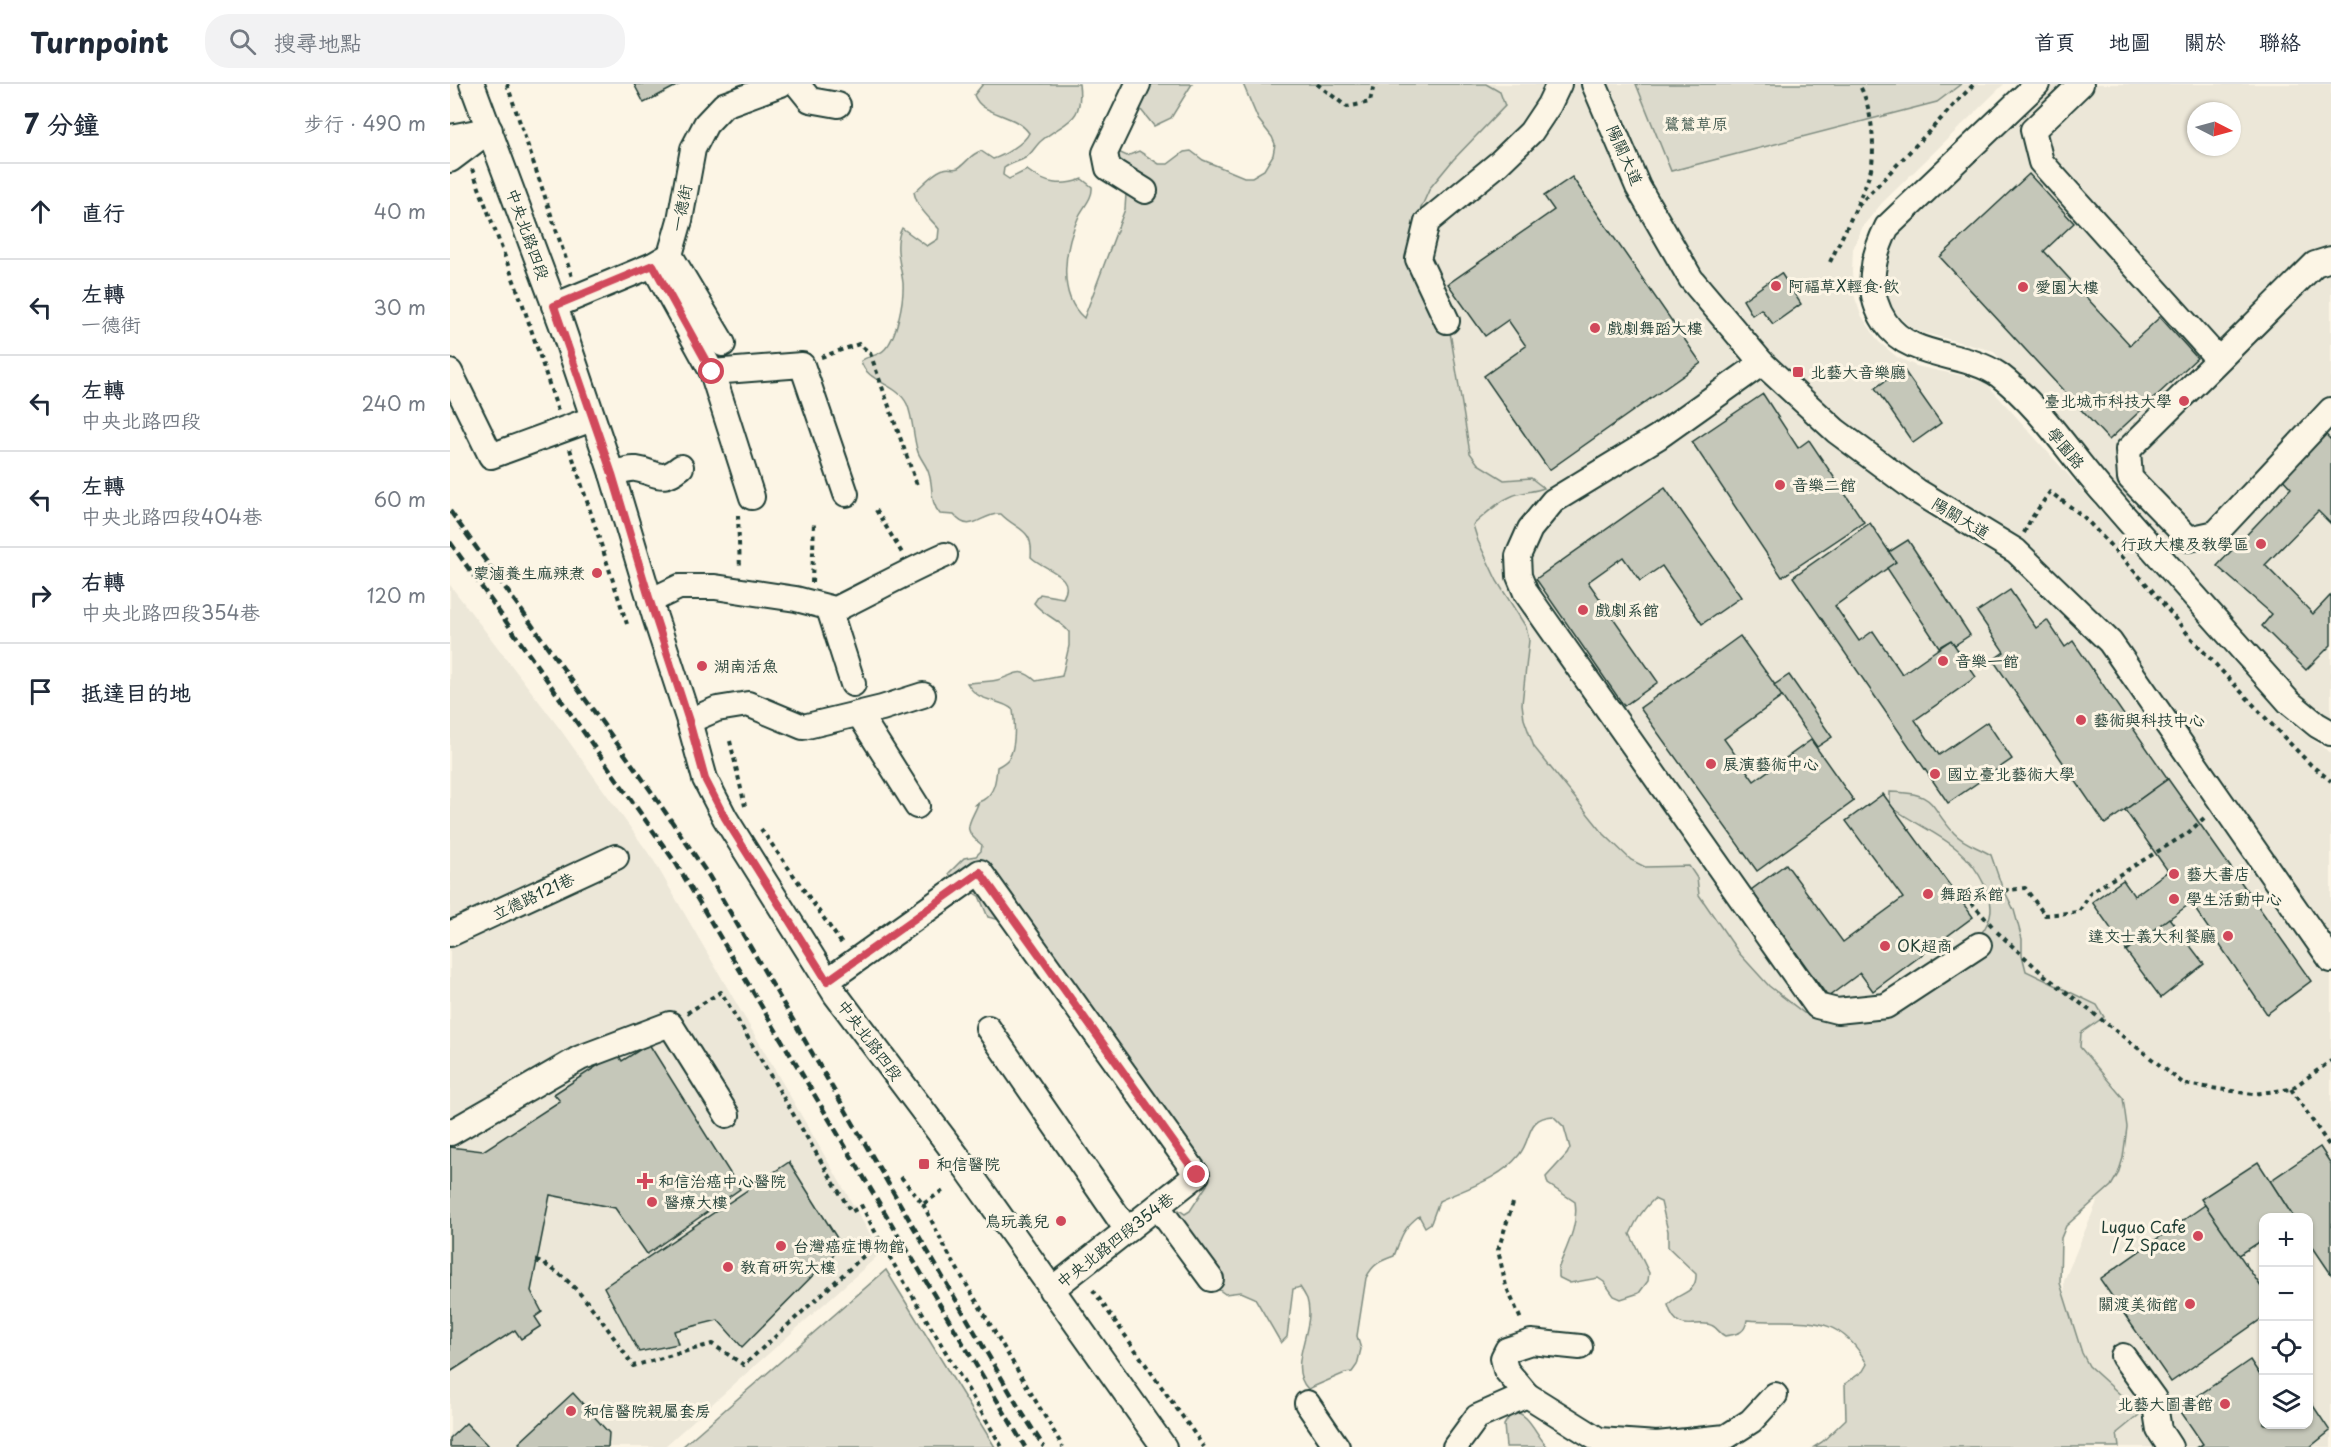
<!DOCTYPE html>
<html lang="zh-TW">
<head>
<meta charset="utf-8">
<style>
  body { margin:0; font-family:"Playpen Sans","LXGW WenKai TC",sans-serif; background:#f2f2f3; color:#1f2937 }
  .controls { position:absolute; right:18px; bottom:18px; display:grid; overflow:hidden; border-radius:12px; box-shadow:0 2px 4px #0004 }
  .controls button { width:54px; height:54px; display:grid; place-items:center; padding:0; border:0; border-bottom:2px solid #e0e1e3; background:#fff; color:#1f2937; font:30px sans-serif }
  .compass { position:absolute; left:1737px; top:18px; width:54px; height:54px; border-radius:50%; background:#fff; box-shadow:0 2px 4px #0004; rotate:96deg }
  .stop { position:absolute; width:18px; height:18px; margin:-14px; border:4px solid #d1495b; border-radius:50%; background:#fff }
  .stop.end { background:#d1495b; border-color:#fff; box-shadow:0 2px 6px #0008 }
  .list { margin:0; padding:0; list-style:none }
  h2 { display:flex; justify-content:space-between; align-items:center; height:78px; margin:0; padding:0 24px; font-size:26px }
  h2 small { font-size:20px; font-weight:400; color:#747a83 }
  .list li { display:grid; grid-template-columns:39px 1fr auto; gap:18px; align-items:center; box-sizing:border-box; height:96px; padding:0 24px; border-top:2px solid #e0e1e3 }
  .list b { display:block; font-size:22px; white-space:nowrap }
  .list p { margin:0; font-size:20px; white-space:nowrap; color:#747a83 }
  .list em { font-size:20px; font-style:normal; color:#747a83 }
  .icon { flex:none; width:33px; height:33px; fill:none; stroke:currentColor; stroke-width:2; stroke-linecap:round; stroke-linejoin:round }
  .map { position:relative; flex:none; width:1881px; height:1363px; overflow:hidden }
  header { display:flex; align-items:center; gap:36px; box-sizing:border-box; height:84px; padding:0 30px; background:#fff; border-bottom:2px solid #e0e1e3 }
  header strong { font-size:28px }
  nav { display:flex; gap:33px; margin-inline-start:auto; font-size:21px }
  .search { width:420px; height:54px; background:#f2f2f3; display:flex; align-items:center; gap:15px; box-sizing:border-box; padding:0 21px; border-radius:24px; color:#747a83; font-size:22px }
  main { display:flex }
  aside { flex:1; background:#fff }
  .map>svg:first-child { display:block }
  .built { fill:#ece7d8; fill-rule:evenodd }
  .green { fill:#dcdacc; stroke:#7e8c80; stroke-width:1.5 }
  .building { fill:#c5c7b9; stroke:#1f3d34; stroke-width:1.5 }
  .lines { fill:none; stroke-linecap:round; stroke-linejoin:round }
  .minor-casing { stroke:#1f3d34; stroke-width:28 }
  .path { stroke:#1f3d34; stroke-width:4; stroke-dasharray:4.5 4.5; stroke-linecap:butt }
  .minor { stroke:#fcf5e5; stroke-width:24 }
  .rail { stroke:#1f3d34; stroke-width:4.5; stroke-dasharray:9 4.5; stroke-linecap:butt }
  .route { stroke:#d1495b; stroke-width:8 }
  .poi-dot { fill:#d1495b; stroke:#fcf5e5; stroke-width:2 }
  .labels { text-anchor:middle; stroke-width:6; stroke-linejoin:round; paint-order:stroke }
  .park-label { font-size:16px; fill:#455c52; stroke:#fcf5e5 }
  .street-label { font-size:16px; fill:#1f3d34; stroke:#fcf5e5 }
  .poi-label { font-size:16px; fill:#1f3d34; stroke:#fcf5e5; text-anchor:start }
</style>
</head>
<body>
<header>
<strong>Turnpoint</strong>
<div class="search"><svg class="icon" aria-label="search" viewBox="0 0 24 24"><circle cx="10" cy="10" r="6"/><path d="M15 15l6 6"/></svg>搜尋地點</div>
<nav><a>首頁</a><a>地圖</a><a>關於</a><a>聯絡</a></nav>
</header>
<main>
<aside>
<h2>7 分鐘<small>步行 · 490 m</small></h2>
<ul class="list">
<li><svg class="icon" aria-label="ahead" viewBox="0 0 24 24"><path d="M12 20V5M6 11l6-6 6 6"/></svg><div><b>直行</b></div><em>40 m</em></li>
<li><svg class="icon" aria-label="left" viewBox="0 0 24 24"><path d="M17 20v-9H6M10 6l-5 5 5 5"/></svg><div><b>左轉</b><p>一德街</p></div><em>30 m</em></li>
<li><svg class="icon" aria-label="left" viewBox="0 0 24 24"><path d="M17 20v-9H6M10 6l-5 5 5 5"/></svg><div><b>左轉</b><p>中央北路四段</p></div><em>240 m</em></li>
<li><svg class="icon" aria-label="left" viewBox="0 0 24 24"><path d="M17 20v-9H6M10 6l-5 5 5 5"/></svg><div><b>左轉</b><p>中央北路四段404巷</p></div><em>60 m</em></li>
<li><svg class="icon" aria-label="right" viewBox="0 0 24 24"><path d="M7 20v-9h11M14 6l5 5-5 5"/></svg><div><b>右轉</b><p>中央北路四段354巷</p></div><em>120 m</em></li>
<li><svg class="icon" aria-label="arrive" viewBox="0 0 24 24"><path d="M6 21V4h12l-3 4 3 4H6"/></svg><div><b>抵達目的地</b></div></li>
</ul>
</aside>
<div class="map">
<svg width="1881" height="1363" viewBox="0 0 1881 1363">
  <rect width="100%" height="100%" fill="#fcf5e5"/>
  <filter id="ink" filterUnits="userSpaceOnUse"><feTurbulence type="fractalNoise" baseFrequency=".0167" numOctaves="2"/><feDisplacementMap in="SourceGraphic" scale="12" xChannelSelector="R" yChannelSelector="G"/><feConvolveMatrix kernelMatrix="1 2 1 2 8 2 1 2 1" color-interpolation-filters="sRGB"/></filter>
  <g filter="url(#ink)">
    <g class="built">
      <path d="M 863,0 L 1554,0 L 1432,119 L 1413,142 L 1403,165 L 1402,188 L 1404,211 L 1411,231 L 1429,258 L 1447,273 L 1466,282 L 1513,292 L 1536,299 L 1840,639 L 1881,669 L 1881,1363 L 1637,1363 L 1617,1286 L 1614,1197 L 1671,1060 L 1378,977 L 1094,711 ZM 1814,1134 L 1858,1134 L 1858,1340 L 1814,1340 Z"/>
      <path d="M 1605,0 L 1881,0 L 1881,633 L 1859,620 L 1543,267 L 1463,246 L 1444,228 L 1430,185 L 1442,153 L 1522,79 ZM 1746,27 L 1782,27 L 1782,63 L 1746,63 Z"/>
      <polygon points="0,501 110,645 204,777 431,1169 214,1363 0,1363"/>
    </g>
    <g class="green">
      <path d="M 533,0 L 629,0 C 634,40 615,36 591,57 C 585,62 582,70 575,74 C 568,78 561,79 554,84 L 553,91 L 559,95 L 577,86 C 595,100 611,103 632,95 L 642,103 C 643,114 634,122 629,132 C 615,162 606,210 634,234 L 675,125 L 676,110 L 670,105 L 664,66 L 677,72 L 689,67 L 709,80 L 718,80 L 734,68 L 741,67 L 753,76 L 794,93 L 802,93 L 814,86 L 823,71 L 825,60 L 822,53 L 808,35 L 793,0 L 1036,0 L 1050,8 L 1055,22 L 1003,76 L 980,104 L 967,133 L 1000,248 L 1020,369 L 1028,380 L 1054,396 L 1081,394 L 1094,404 C 1083,408 1071,408 1062,412 C 1047,418 1035,431 1023,441 L 1028,457 L 1047,497 L 1076,543 L 1079,556 L 1072,620 L 1074,635 L 1084,663 L 1154,750 L 1181,776 L 1195,783 L 1239,782 L 1247,794 L 1249,811 L 1289,869 L 1319,902 L 1354,929 L 1381,934 L 1412,926 L 1531,850 C 1543,833 1544,821 1535,802 C 1514,757 1479,750 1440,722 L 1440,708 C 1488,709 1477,720 1504,749 C 1514,760 1528,763 1541,771 L 1551,800 L 1564,826 L 1572,855 L 1572,871 L 1576,887 L 1647,921 L 1654,933 L 1631,949 L 1630,963 L 1673,1014 L 1677,1043 L 1673,1074 L 1668,1090 L 1661,1102 L 1616,1142 L 1611,1154 L 1610,1199 L 1632,1269 L 1639,1282 L 1673,1313 L 1689,1331 L 1667,1349 L 1669,1363 L 1364,1363 L 1372,1358 L 1396,1335 L 1395,1300 L 1413,1287 L 1417,1280 C 1387,1224 1348,1241 1297,1236 C 1295,1250 1287,1250 1275,1252 C 1270,1250 1268,1245 1263,1242 C 1249,1233 1228,1254 1218,1221 C 1227,1208 1247,1211 1246,1190 L 1218,1163 L 1218,1147 L 1211,1118 L 1204,1115 C 1193,1125 1186,1136 1180,1150 L 1199,1189 L 1198,1197 L 1189,1209 L 1171,1215 L 1164,1212 L 1154,1198 L 1148,1194 L 1120,1199 L 1108,1193 L 1108,1185 C 1116,1164 1129,1141 1125,1118 L 1098,1100 L 1096,1093 L 1117,1070 L 1120,1064 L 1114,1043 L 1103,1032 C 1075,1034 1083,1054 1069,1071 C 1049,1096 1016,1104 989,1117 L 981,1139 L 975,1143 L 969,1132 C 952,1145 951,1154 944,1172 C 930,1177 923,1180 916,1194 L 907,1252 L 911,1265 L 907,1281 L 902,1288 L 895,1289 L 858,1305 C 835,1281 867,1245 857,1215 C 855,1211 852,1206 850,1203 L 843,1205 L 837,1253 L 831,1259 L 805,1214 L 791,1208 L 775,1210 L 764,1202 L 727,1131 L 729,1126 L 735,1130 L 740,1127 L 757,1101 L 753,1087 L 585,889 L 585,882 L 551,836 L 538,833 L 529,812 L 502,795 L 499,789 L 514,774 L 526,772 L 531,767 L 532,761 C 510,745 520,740 528,720 L 524,721 C 527,719 530,717 533,716 C 545,709 546,695 547,683 C 551,681 556,678 559,674 C 566,663 565,639 563,626 C 549,613 529,621 517,599 C 527,598 537,598 547,596 C 565,592 569,581 586,597 L 612,592 L 619,562 L 619,548 C 609,535 594,532 584,519 L 590,510 L 613,514 C 627,491 594,486 581,473 C 584,444 566,446 551,430 C 532,428 521,452 504,431 L 490,430 C 479,417 484,405 479,390 C 477,381 469,374 467,365 C 463,351 463,334 457,320 C 447,299 417,299 411,277 C 418,271 428,273 435,265 C 447,253 454,216 453,199 C 451,182 443,160 452,144 L 477,162 L 488,155 L 489,145 C 479,133 467,124 464,108 C 472,102 484,87 494,85 C 499,83 503,86 508,84 C 517,79 520,70 531,67 L 543,75 C 553,72 575,59 579,49 C 564,28 532,33 524,11 Z"/>
      <polygon points="681,0 742,0 721,34 704,42 687,21"/>
      <polygon points="1186,0 1511,0 1487,18 1221,87"/>
      <polygon points="436,1186 545,1363 232,1363"/>
      <path d="M 1062,1328 C 1079,1327 1086,1352 1098,1363 L 1056,1363 L 1054,1341 Z"/>
    </g>
    <g class="building">
      <polygon points="184,0 230,0 194,19"/>
      <polygon points="1579,90 1624,139 1594,167 1680,261 1710,233 1747,274 1659,356 1490,173"/>
      <polygon points="1122,93 1251,279 1099,386 1034,292 1076,262 1058,236 1035,252 998,200 1104,126 1094,112"/>
      <polygon points="1331,189 1351,220 1323,240 1311,225 1302,231 1293,216"/>
      <polygon points="1453,285 1491,339 1463,359 1425,304"/>
      <polygon points="1313,310 1348,364 1359,356 1414,438 1332,493 1242,358"/>
      <polygon points="1868,342 1880,355 1881,353 1881,440 1868,427 1815,481 1863,530 1881,511 1881,561 1856,586 1812,542 1822,530 1767,482 1841,404 1829,391"/>
      <polygon points="1215,404 1291,513 1252,540 1212,482 1190,497 1173,473 1138,498 1208,598 1174,622 1086,495"/>
      <polygon points="1420,439 1446,478 1385,522 1409,557 1423,547 1452,590 1501,556 1526,593 1465,636 1489,671 1537,638 1562,675 1498,719 1343,493"/>
      <polygon points="1458,456 1520,551 1505,561 1501,556 1489,563 1437,484 1446,478 1439,468"/>
      <polygon points="1560,506 1586,544 1597,536 1615,563 1623,557 1718,695 1655,740 1543,576 1554,568 1527,528"/>
      <polygon points="1290,552 1333,612 1274,655 1304,697 1361,656 1404,717 1307,787 1190,624"/>
      <polygon points="1339,591 1382,653 1367,663 1324,601"/>
      <polygon points="1718,695 1861,897 1817,930 1741,819 1676,866 1642,818 1673,796 1684,812 1718,787 1675,726"/>
      <polygon points="1433,710 1523,833 1423,907 1410,889 1378,913 1301,806 1336,780 1393,858 1453,814 1396,737"/>
      <polygon points="1719,834 1754,880 1711,914 1676,867"/>
      <polygon points="199,960 290,1105 197,1170 165,1124 100,1111 81,1207 92,1228 85,1233 91,1242 71,1255 65,1246 0,1288 0,1063 33,1067 110,1017 104,1010 167,969 172,977"/>
      <polygon points="1870,1063 1881,1080 1881,1190 1858,1156 1858,1134 1844,1134 1820,1097"/>
      <polygon points="339,1078 392,1162 292,1263 268,1236 224,1247 228,1260 189,1268 154,1203"/>
      <polygon points="1808,1078 1844,1134 1814,1134 1814,1155 1788,1172 1751,1115"/>
      <polygon points="1755,1121 1814,1207 1814,1233 1721,1298 1650,1195"/>
      <polygon points="1800,1276 1814,1297 1814,1340 1858,1340 1858,1314 1880,1347 1860,1363 1748,1363 1753,1360 1729,1325"/>
      <polygon points="123,1309 159,1349 158,1363 73,1363 69,1359"/>
      <polygon points="16,1339 39,1363 0,1363 0,1354"/>
    </g>
    <g class="lines">
      <g class="minor-casing">
        <g id="minor">
          <polyline points="22,0 111,239 162,390 205,533 239,637 255,695 275,734 386,911 516,1084 714,1363"/>
          <polyline points="347,0 360,16 388,21"/>
          <polyline points="688,0 655,69 658,84 695,107"/>
          <polyline points="1144,0 1188,103 1241,195 1312,279 1386,347 1467,407 1566,467 1660,558 1881,876"/>
          <path d="M 1587,0 L 1437,143 C 1422,173 1415,208 1435,238 C 1460,276 1515,267 1549,291 C 1591,323 1620,371 1655,410 C 1715,480 1778,549 1839,618 L 1867,641 L 1881,649"/>
          <polyline points="1631,0 1583,46 1591,78 1768,275"/>
          <polyline points="0,53 38,46"/>
          <polyline points="0,76 40,46"/>
          <polyline points="220,171 273,260"/>
          <polyline points="1881,175 1865,180 1678,366 1680,394 1739,455 1766,449 1881,326"/>
          <polyline points="203,181 262,288 302,413"/>
          <polyline points="104,222 203,181 220,171 230,136 243,65 256,40 274,21 331,0"/>
          <polyline points="997,237 968,175 977,138 1049,79 1081,48 1099,21 1109,0"/>
          <polyline points="1312,279 1208,353 1103,417 1080,445 1068,472 1069,492 1076,509 1367,922 1387,927 1436,922 1529,861"/>
          <polyline points="0,288 41,372 142,335"/>
          <polyline points="262,288 352,281 396,410"/>
          <path d="M 162,390 C 169,388 178,384 186,385 C 207,388 210,400 231,383"/>
          <path d="M 200,517 L 229,503 L 265,503 L 346,515 L 381,524 L 380,528 C 419,509 456,488 495,471"/>
          <polyline points="380,528 403,600"/>
          <polyline points="409,630 467,722"/>
          <polyline points="239,637 267,625 298,620 353,643 432,624 473,611"/>
          <polyline points="0,850 166,773"/>
          <polyline points="377,897 530,788 747,1091 601,1206"/>
          <polyline points="538,944 677,1146"/>
          <polyline points="0,1049 130,974 220,940 277,1031"/>
          <polyline points="708,1123 761,1195"/>
          <polyline points="1673,1272 1704,1315 1709,1346 1720,1363"/>
          <polyline points="1077,1311 1056,1286 1053,1274 1057,1266 1081,1258 1130,1263"/>
          <polyline points="857,1319 887,1363"/>
          <polyline points="1005,1363 1027,1333 1077,1311 1149,1356 1207,1360 1276,1353 1301,1337 1325,1311"/>
        </g>
      </g>
      <g class="path">
        <polyline points="57,0 122,193"/>
        <polyline points="867,0 897,23 920,18 924,0"/>
        <polyline points="22,85 73,221 108,327"/>
        <path d="M 1407,121 C 1412,108 1420,93 1422,80 C 1425,55 1421,22 1409,0"/>
        <polyline points="1380,178 1406,124 1524,0"/>
        <polyline points="371,273 409,260 420,269 467,401"/>
        <polyline points="120,365 177,540"/>
        <polyline points="426,426 452,469"/>
        <polyline points="288,431 290,485"/>
        <polyline points="1574,449 1581,435 1600,408 1633,432 1701,505 1741,554 1825,644 1861,681 1881,697"/>
        <polyline points="362,499 364,437"/>
        <polyline points="280,657 295,722"/>
        <polyline points="311,745 392,860"/>
        <polyline points="1542,842 1519,816 1528,810 1575,804 1595,831 1629,828 1641,808 1738,749 1755,733"/>
        <polyline points="1547,848 1593,890 1734,1000 1803,1010 1841,1005 1881,977"/>
        <polyline points="237,929 271,908 401,1128 412,1122"/>
        <polyline points="1841,1005 1881,1064"/>
        <polyline points="451,1093 473,1120 494,1106"/>
        <polyline points="1063,1119 1048,1166 1056,1202 1072,1238"/>
        <polyline points="473,1120 499,1171 613,1363"/>
        <polyline points="430,1157 552,1363"/>
        <path d="M 86,1177 C 123,1188 162,1251 183,1282 L 262,1260 L 294,1281 L 430,1157 L 409,1117"/>
        <polyline points="643,1206 754,1363"/>
      </g>
      <use href="#minor" class="minor"/>
      <g class="rail">
        <polyline points="0,427 194,697 259,792 569,1324 594,1363"/>
        <polyline points="0,458 227,781 575,1363"/>
      </g>
    </g>
  </g>
  <g class="lines" filter="url(#ink)">
    <polyline class="route" points="262,288 203,181 104,222 162,390 200,517 239,637 255,695 275,734 377,897 530,788 747,1091"/>
  </g>
  <g class="poi-dot">
    <circle cx="1326" cy="202" r="6"/>
    <circle cx="1573" cy="203" r="6"/>
    <circle cx="1145" cy="244" r="6"/>
    <rect x="1342" y="282" width="12" height="12" rx="3"/>
    <circle cx="1734" cy="317" r="6"/>
    <circle cx="1330" cy="401" r="6"/>
    <circle cx="1811" cy="460" r="6"/>
    <circle cx="147" cy="489" r="6"/>
    <circle cx="1133" cy="526" r="6"/>
    <circle cx="1493" cy="577" r="6"/>
    <circle cx="252" cy="582" r="6"/>
    <circle cx="1631" cy="636" r="6"/>
    <circle cx="1261" cy="680" r="6"/>
    <circle cx="1485" cy="690" r="6"/>
    <circle cx="1724" cy="790" r="6"/>
    <circle cx="1478" cy="810" r="6"/>
    <circle cx="1724" cy="815" r="6"/>
    <circle cx="1778" cy="852" r="6"/>
    <circle cx="1435" cy="862" r="6"/>
    <rect x="468" y="1074" width="12" height="12" rx="3"/>
    <path d="M192 1088h6v6h6v6h-6v6h-6v-6h-6v-6h6z"/>
    <circle cx="202" cy="1118" r="6"/>
    <circle cx="611" cy="1137" r="6"/>
    <circle cx="1748" cy="1152" r="6"/>
    <circle cx="331" cy="1162" r="6"/>
    <circle cx="278" cy="1183" r="6"/>
    <circle cx="1740" cy="1220" r="6"/>
    <circle cx="1775" cy="1320" r="6"/>
    <circle cx="121" cy="1327" r="6"/>
  </g>
  <g class="labels">
    <g class="park-label">
      <text x="1246" y="46">鷺鷥草原</text>
    </g>
    <g class="street-label">
      <text transform="translate(1175 71) rotate(66)" y="6">陽關大道</text>
      <text transform="translate(231 124) rotate(-78)" y="6">一德街</text>
      <text transform="translate(78 150) rotate(70)" y="6">中央北路四段</text>
      <text transform="translate(1616 364) rotate(50)" y="6">學園路</text>
      <text transform="translate(1511 434) rotate(31)" y="6">陽關大道</text>
      <text transform="translate(83 812) rotate(-25)" y="6">立德路121巷</text>
      <text transform="translate(420 956) rotate(53)" y="6">中央北路四段</text>
      <text transform="translate(665 1156) rotate(-38)" y="6">中央北路四段354巷</text>
    </g>
    <g class="poi-label">
      <text x="1338" y="208">阿福草X輕食·飲</text>
      <text x="1585" y="209">愛園大樓</text>
      <text x="1157" y="250">戲劇舞蹈大樓</text>
      <text x="1360" y="294">北藝大音樂廳</text>
      <text x="1722" y="323" text-anchor="end">臺北城市科技大學</text>
      <text x="1342" y="407">音樂二館</text>
      <text x="1799" y="466" text-anchor="end">行政大樓及教學區</text>
      <text x="135" y="495" text-anchor="end">蒙滷養生麻辣煮</text>
      <text x="1145" y="532">戲劇系館</text>
      <text x="1505" y="583">音樂一館</text>
      <text x="264" y="588">湖南活魚</text>
      <text x="1643" y="642">藝術與科技中心</text>
      <text x="1273" y="686">展演藝術中心</text>
      <text x="1497" y="696">國立臺北藝術大學</text>
      <text x="1736" y="796">藝大書店</text>
      <text x="1490" y="816">舞蹈系館</text>
      <text x="1736" y="821">學生活動中心</text>
      <text x="1766" y="858" text-anchor="end">達文士義大利餐廳</text>
      <text x="1447" y="868">OK超商</text>
      <text x="486" y="1086">和信醫院</text>
      <text x="208" y="1103">和信治癌中心醫院</text>
      <text x="214" y="1124">醫療大樓</text>
      <text x="599" y="1143" text-anchor="end">鳥玩義兒</text>
      <text x="1736" y="1149" text-anchor="end">Luguo Cafe<tspan x="1736" dy="18">/ Z Space</tspan></text>
      <text x="343" y="1168">台灣癌症博物館</text>
      <text x="290" y="1189">教育研究大樓</text>
      <text x="1728" y="1226" text-anchor="end">關渡美術館</text>
      <text x="1763" y="1326" text-anchor="end">北藝大圖書館</text>
      <text x="133" y="1333">和信醫院親屬套房</text>
    </g>
  </g>
</svg>
<div class="controls">
<button>+</button>
<button>−</button>
<button><svg class="icon" aria-label="locate" viewBox="0 0 24 24"><circle cx="12" cy="12" r="6"/><path d="M12 2v4M12 18v4M2 12h4M18 12h4"/></svg></button>
<button><svg class="icon" aria-label="layers" viewBox="0 0 24 24"><path d="M12 4l9 5-9 5-9-5zM3 14l9 5 9-5"/></svg></button>
</div>
<svg class="compass" viewBox="-18 -18 36 36"><path d="M0-13l5 13h-10z" fill="#e53935"/><path d="M0 13l5-13h-10z" fill="#747a83"/></svg>
<div class="stop" style="left:262px;top:288px"></div>
<div class="stop end" style="left:747px;top:1091px"></div>
</div>
</main>
</body>
</html>
